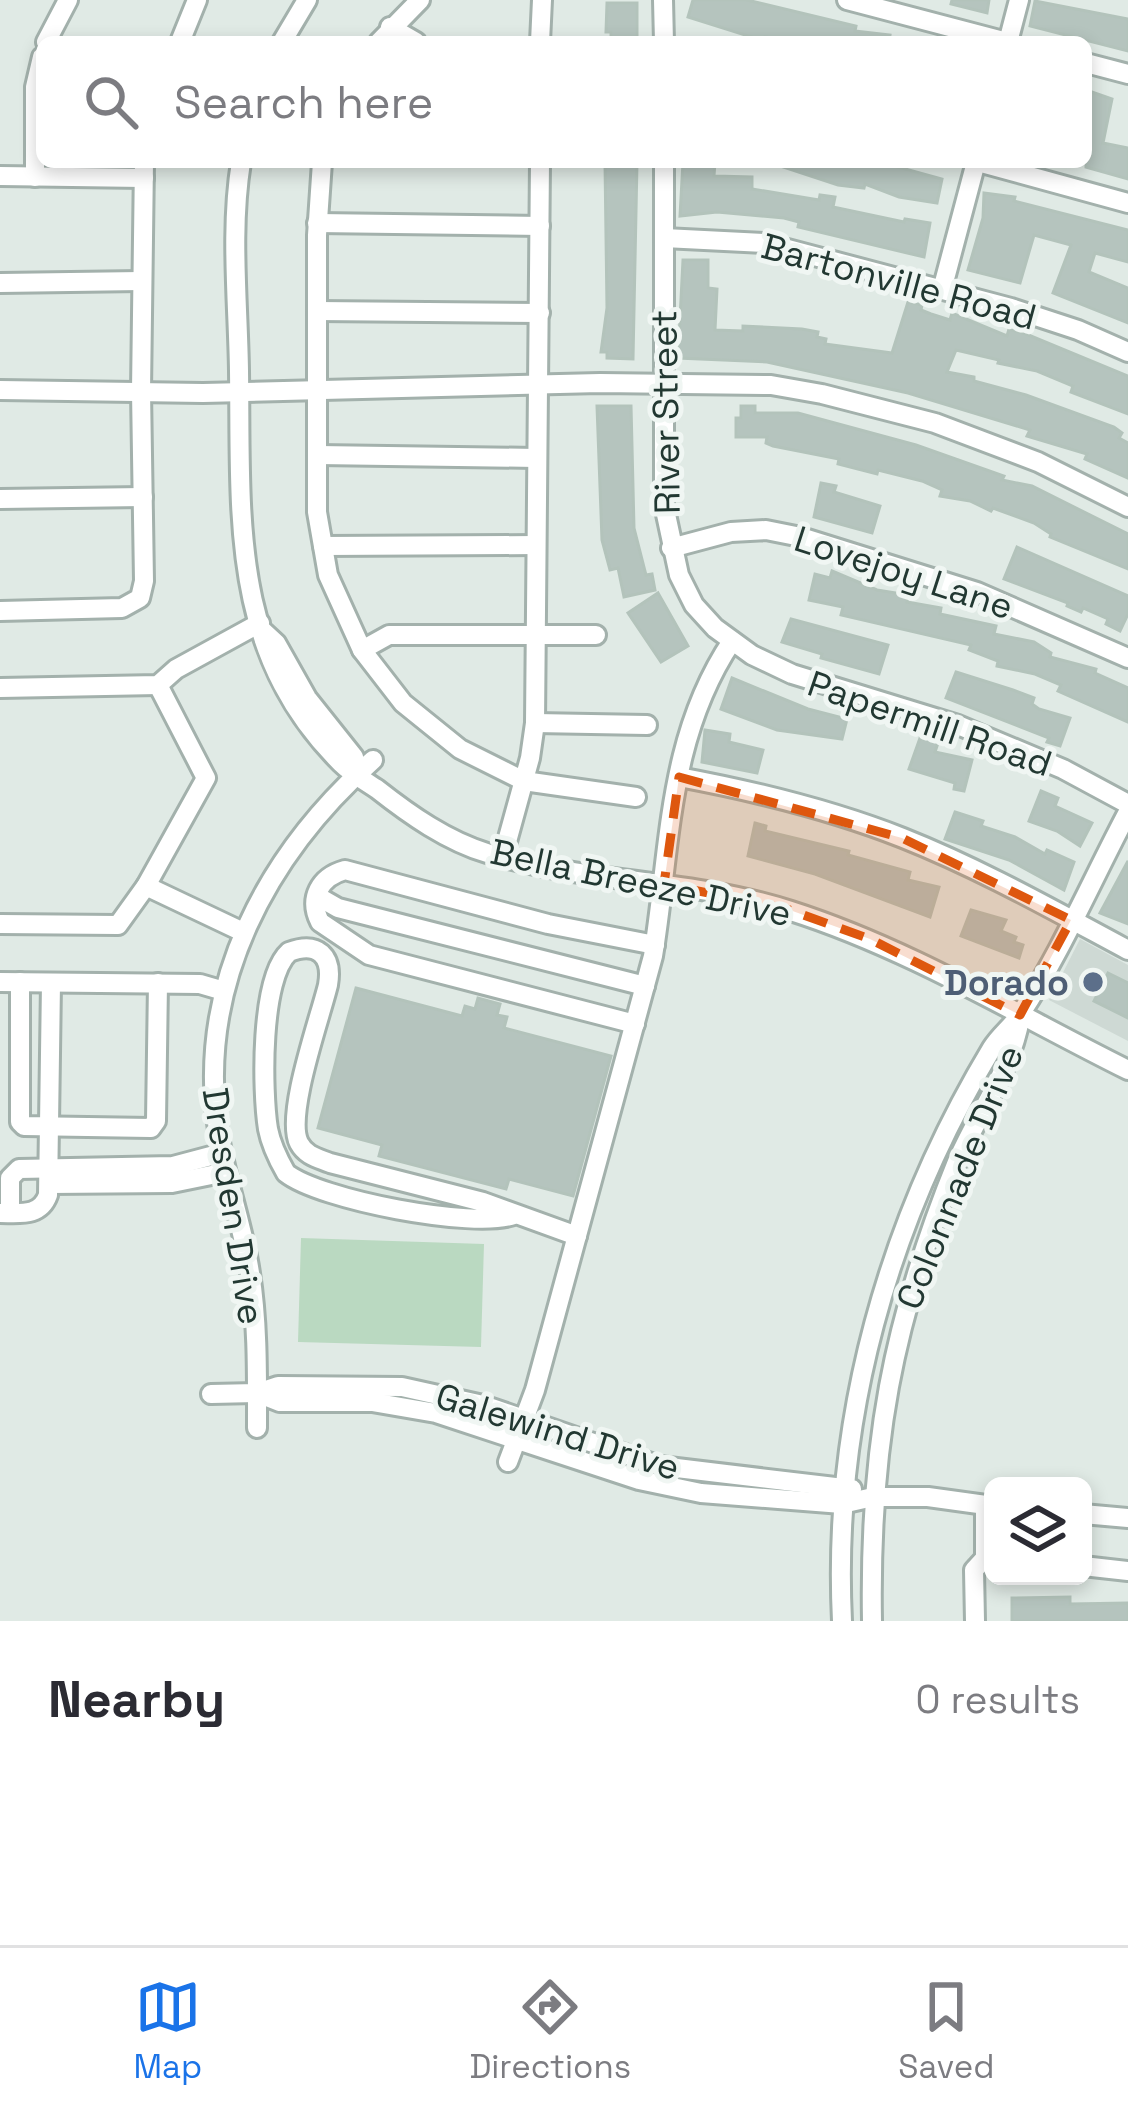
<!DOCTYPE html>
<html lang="en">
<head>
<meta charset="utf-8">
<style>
  body { margin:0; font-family:"Space Grotesk",sans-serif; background:#f2f2f3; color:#2b2b33 }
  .controls { position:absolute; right:36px; bottom:36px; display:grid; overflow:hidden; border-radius:18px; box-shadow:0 6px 18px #0003 }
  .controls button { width:108px; height:108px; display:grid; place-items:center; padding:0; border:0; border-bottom:3px solid #e1e1e2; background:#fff; color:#2b2b33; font:60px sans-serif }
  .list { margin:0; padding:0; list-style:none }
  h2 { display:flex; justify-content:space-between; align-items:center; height:156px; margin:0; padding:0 48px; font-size:51px }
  h2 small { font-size:39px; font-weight:400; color:#7c7c81 }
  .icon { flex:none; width:66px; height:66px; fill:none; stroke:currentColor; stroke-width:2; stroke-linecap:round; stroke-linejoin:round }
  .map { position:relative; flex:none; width:1128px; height:1621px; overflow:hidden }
  .search { position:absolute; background:#fff; box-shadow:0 6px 18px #0003; left:36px; right:36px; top:36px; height:132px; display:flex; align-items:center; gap:30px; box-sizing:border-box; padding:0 42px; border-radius:18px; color:#7c7c81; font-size:45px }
  .sheet { height:324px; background:#fff }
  nav { display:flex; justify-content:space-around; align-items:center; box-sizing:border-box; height:168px; border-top:3px solid #e1e1e2; background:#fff; font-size:33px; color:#7c7c81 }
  nav a { display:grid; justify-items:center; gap:6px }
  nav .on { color:#1a73e8 }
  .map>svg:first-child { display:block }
  .built { fill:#ced9d4 }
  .grass { fill:#bad9c1 }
  .building { fill:#b5c4be; stroke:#b3c3bb; stroke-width:3 }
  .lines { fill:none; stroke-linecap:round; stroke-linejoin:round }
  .minor-casing { stroke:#a3b1ac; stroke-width:24 }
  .minor { stroke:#fff; stroke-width:18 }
  .marked { fill:#de570e; fill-opacity:0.2; stroke:#de570e; stroke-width:9; stroke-dasharray:24 15; stroke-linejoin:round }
  .service-dot { fill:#5c6f8a; stroke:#f0f6f3; stroke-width:4.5 }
  .labels { text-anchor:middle; stroke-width:10; stroke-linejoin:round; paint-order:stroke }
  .street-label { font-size:36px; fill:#223832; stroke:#f0f6f3 }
  .service-label { font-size:36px; font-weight:bold; fill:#4e5e75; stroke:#f0f6f3; text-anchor:end }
</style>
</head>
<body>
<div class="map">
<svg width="1128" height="1621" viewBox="0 0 1128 1621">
  <rect width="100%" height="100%" fill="#e0eae5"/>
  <polygon class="built" points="1080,939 1128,965 1128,1041 1049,1000"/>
  <polygon class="grass" points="301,1238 484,1244 481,1347 298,1342"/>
  <g class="building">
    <polygon points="693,0 747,0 856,26 855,31 890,35 889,42 792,42 765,37 764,41 688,17"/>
    <polygon points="952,0 989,0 987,13 951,4"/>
    <polygon points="1035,1 1128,19 1128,51 1030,26"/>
    <polygon points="607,3 637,3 637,42 611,42 611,32 606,32"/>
    <polygon points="1086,90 1112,99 1103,143 1128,148 1128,179 1086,167"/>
    <polygon points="605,162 637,162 633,359 607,358 607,352 601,352 607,308"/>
    <polygon points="683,162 715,162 714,176 752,177 752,189 819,200 820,195 835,197 833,207 904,222 905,219 930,223 924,257 798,227 799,222 784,218 717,212 680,216"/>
    <polygon points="777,162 880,162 942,179 937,203 899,197 865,184 864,188 838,185 777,165"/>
    <polygon points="984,193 1015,197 1014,201 1128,230 1128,262 1095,253 1089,272 1128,288 1128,323 1053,293 1071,245 1034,235 1020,283 968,270 983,218"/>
    <polygon points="683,260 708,260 708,288 717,289 715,330 743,331 743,326 802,329 818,332 817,337 826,339 825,344 892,353 908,302 922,305 921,310 931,314 950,320 952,313 1007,336 1009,329 1026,334 1128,376 1128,414 1071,392 1073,386 1037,371 998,363 999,360 956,350 947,372 974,377 974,381 1026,395 1114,427 1122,433 1119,438 1128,443 1128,478 1085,459 1087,454 1027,436 1030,430 908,393 767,362 678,358"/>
    <polygon points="597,406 631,406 634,528 646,575 652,574 655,590 624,597 618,568 610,570 602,540"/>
    <polygon points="741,406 755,406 755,413 798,413 916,445 1004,476 1002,480 1032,486 1128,534 1128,569 1050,537 1051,534 1034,523 993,508 991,511 970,501 940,496 942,490 922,481 878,470 877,474 838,464 839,459 773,446 766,443 767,437 736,437 736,418 741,418"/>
    <polygon points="821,483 836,486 834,492 880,506 872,533 814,517"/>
    <polygon points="1017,547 1128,596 1128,614 1120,631 1106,624 1108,619 1083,608 1081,612 1067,606 1068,603 1004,579"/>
    <polygon points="832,571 877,590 908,595 907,602 941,608 940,614 996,626 994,634 1034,642 1051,653 1050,657 1096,669 1095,673 1128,688 1128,722 1058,691 1061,685 1035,674 997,666 998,661 969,650 971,645 841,615 843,607 809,600 815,574 830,578"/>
    <polygon points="658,593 688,646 661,662 628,613"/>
    <polygon points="791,619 888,645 879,674 821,658 822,654 782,642"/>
    <polygon points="956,672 1013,690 1034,698 1032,704 1039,709 1070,718 1060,746 1047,742 1049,738 946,698"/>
    <polygon points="732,678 808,709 847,719 842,739 777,730 721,709"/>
    <polygon points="705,730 730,734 729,742 763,750 757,773 702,762"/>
    <polygon points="920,738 938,743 935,752 972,760 964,791 954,789 955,783 909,769"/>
    <polygon points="1041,791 1058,798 1055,806 1092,823 1080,846 1057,831 1029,821"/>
    <polygon points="955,812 983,821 981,826 1015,837 1045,854 1047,850 1074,862 1064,890 1009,860 945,839"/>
    <polygon points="755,823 766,826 765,831 849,851 848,855 910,872 908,880 939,887 930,917 815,874 748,856"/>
    <polygon points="1128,861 1128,924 1100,913"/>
    <polygon points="971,910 1006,920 1001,931 1016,937 1014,942 1023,945 1019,958 961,936"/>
    <polygon points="1108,973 1128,983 1128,1018 1094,1001"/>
    <polygon points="356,988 462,1016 465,1006 475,1009 478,998 500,1004 497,1015 507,1017 504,1028 611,1056 573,1196 509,1179 506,1189 379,1156 382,1145 318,1128"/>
    <polygon points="1070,1597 1070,1604 1128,1603 1128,1621 1012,1621 1012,1598"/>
  </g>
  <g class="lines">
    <g class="minor-casing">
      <g id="minor">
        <polyline points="663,0 664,42"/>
        <polyline points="847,0 1007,42"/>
        <polyline points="390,27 416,42"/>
        <polyline points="46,42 68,0"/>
        <polyline points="180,42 197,0"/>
        <polyline points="282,42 307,0"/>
        <polyline points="379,42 420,0"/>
        <polyline points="540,42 542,0"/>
        <polyline points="1008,42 1019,0"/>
        <polyline points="1086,63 1128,74"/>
        <path d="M 241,162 C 230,230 238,302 239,371 C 241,516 229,652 341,763 C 351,773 365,781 377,789 C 410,815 447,841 487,853 C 585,883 693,879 791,911 C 910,949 1017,1015 1128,1070"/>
        <polyline points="322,162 317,235 317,512 328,575 362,650 403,703 460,749 524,781 636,797"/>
        <polyline points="664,162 664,505 679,575 694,605 715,628 752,655 792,674 958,725 1063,769 1128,804"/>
        <polyline points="978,162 1128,203"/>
        <polyline points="0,176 144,178"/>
        <polyline points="35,177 35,87 42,57"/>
        <polyline points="317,223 540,226"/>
        <polyline points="664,238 765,243 1011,308 1078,330 1128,352"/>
        <polyline points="0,283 141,281"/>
        <polyline points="942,290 976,162"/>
        <polyline points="317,311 540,313"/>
        <polyline points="0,390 203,393 600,383 771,385 822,394 935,423 1038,462 1128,507"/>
        <polyline points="318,455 536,458"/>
        <polyline points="0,499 143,497"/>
        <polyline points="323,546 536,545"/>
        <polyline points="671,548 731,532 766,530 801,537 977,592 1128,658"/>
        <polyline points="0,611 122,608 140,598 144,581 141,391 144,162"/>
        <polyline points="263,631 276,643 307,698 354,757 357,774"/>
        <polyline points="362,650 389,635 596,635"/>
        <polyline points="0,688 158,685 176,669 260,623"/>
        <polyline points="535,723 647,725"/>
        <path d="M 679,777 C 754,791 832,810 903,838 C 981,869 1055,911 1128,950"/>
        <polyline points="503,856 530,758 535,723 540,162"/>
        <polyline points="146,886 243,932"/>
        <polyline points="317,896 338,908 645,986"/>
        <polyline points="0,924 118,925 146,886 206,778 158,685"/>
        <polyline points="0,982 200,984 224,991"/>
        <polyline points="20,982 20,1122 24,1126 151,1128 156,1121 158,983"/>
        <path d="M 635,1024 L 369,955 L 320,922 C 308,898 320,877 345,870 L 548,924 L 655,945"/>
        <polyline points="49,1184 172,1183 226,1172"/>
        <path d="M 0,1213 C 20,1213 40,1217 48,1195 L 51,983"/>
        <polyline points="10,1213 10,1178 19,1169 173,1166 222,1153"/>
        <path d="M 514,1215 C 473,1229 320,1200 286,1173 C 278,1159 271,1145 268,1129 C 262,1091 260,978 289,952 C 318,941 333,956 328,985 C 320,1018 285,1115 299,1143 C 306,1156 318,1158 330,1163 L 483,1202 L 577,1236"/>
        <polyline points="257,1393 280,1402 372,1402 436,1413 639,1480 701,1493 842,1504 873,1497 928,1497 993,1506"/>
        <polyline points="211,1394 257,1393 278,1386 402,1387 483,1405 660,1466 852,1489"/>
        <path d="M 257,1428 C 257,1377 258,1324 250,1273 C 243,1225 225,1179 218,1130 C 196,985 267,854 373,760"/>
        <path d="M 508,1462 L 535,1390 L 653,956 C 671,846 667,738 732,641"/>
        <polyline points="985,1505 985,1558 993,1558"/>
        <polyline points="1083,1514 1128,1518"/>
        <polyline points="1083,1566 1128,1571"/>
        <path d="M 842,1621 C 832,1419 888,1221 992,1048 C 1000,1035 1013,1026 1021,1013 C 1060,954 1094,876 1128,812"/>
        <path d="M 872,1621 C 869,1448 892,1322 957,1162 C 978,1113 1010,1073 1020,1019"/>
        <polyline points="975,1621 974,1570 985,1558"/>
      </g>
    </g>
    <use href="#minor" class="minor"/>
  </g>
  <path class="marked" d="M 679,777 L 902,838 L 1071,920 L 1020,1015 L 870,939 L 787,909 L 664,884 Z"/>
  <circle class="service-dot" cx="1093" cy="982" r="12"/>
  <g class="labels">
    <g class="street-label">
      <text transform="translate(899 281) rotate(15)" y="13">Bartonville Road</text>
      <text transform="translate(665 412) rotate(-91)" y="13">River Street</text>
      <text transform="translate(904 572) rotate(18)" y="13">Lovejoy Lane</text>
      <text transform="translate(930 723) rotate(19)" y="13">Papermill Road</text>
      <text transform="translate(641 882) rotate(12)" y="13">Bella Breeze Drive</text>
      <text transform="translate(959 1177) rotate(-68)" y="13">Colonnade Drive</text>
      <text transform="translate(234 1206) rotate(81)" y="13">Dresden Drive</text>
      <text transform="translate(558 1431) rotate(17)" y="13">Galewind Drive</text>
    </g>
    <g class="service-label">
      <text x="1069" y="995">Dorado</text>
    </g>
  </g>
</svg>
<div class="controls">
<button><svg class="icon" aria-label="layers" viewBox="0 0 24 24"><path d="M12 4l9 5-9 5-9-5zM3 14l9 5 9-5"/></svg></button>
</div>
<div class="search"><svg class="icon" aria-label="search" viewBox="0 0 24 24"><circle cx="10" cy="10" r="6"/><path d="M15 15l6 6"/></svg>Search here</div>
</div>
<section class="sheet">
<h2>Nearby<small>0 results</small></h2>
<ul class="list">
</ul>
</section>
<nav>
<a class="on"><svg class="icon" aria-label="map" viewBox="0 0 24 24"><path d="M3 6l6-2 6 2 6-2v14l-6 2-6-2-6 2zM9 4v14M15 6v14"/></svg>Map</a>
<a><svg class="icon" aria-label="directions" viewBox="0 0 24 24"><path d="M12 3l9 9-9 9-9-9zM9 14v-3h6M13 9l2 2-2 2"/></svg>Directions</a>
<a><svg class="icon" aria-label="saved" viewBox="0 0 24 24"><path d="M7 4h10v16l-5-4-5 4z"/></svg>Saved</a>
</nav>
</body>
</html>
